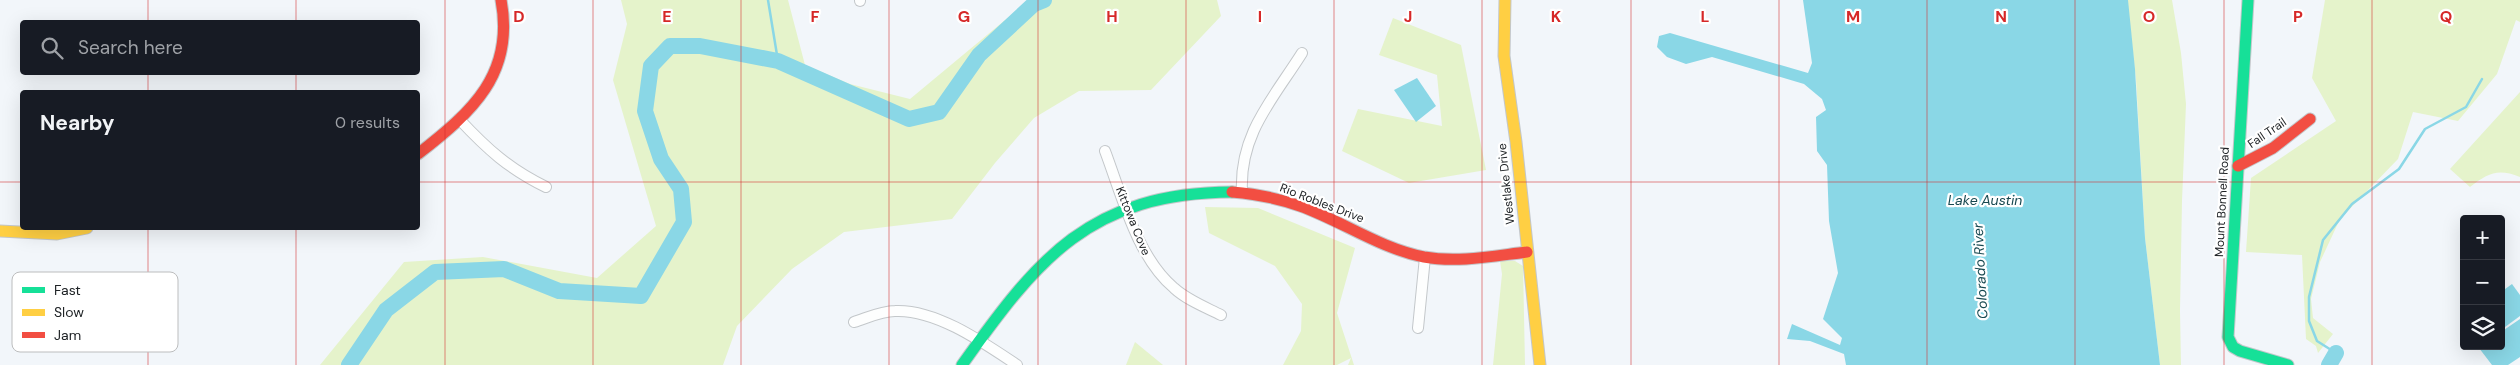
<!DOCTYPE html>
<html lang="en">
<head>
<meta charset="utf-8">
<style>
  body { margin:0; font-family:"DM Sans",sans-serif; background:#242831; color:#f1f3f6 }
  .controls { position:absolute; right:15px; bottom:15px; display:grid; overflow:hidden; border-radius:5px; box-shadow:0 5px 20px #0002 }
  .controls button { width:45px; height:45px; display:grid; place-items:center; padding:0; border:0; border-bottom:1px solid #363941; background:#171b24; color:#f1f3f6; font:25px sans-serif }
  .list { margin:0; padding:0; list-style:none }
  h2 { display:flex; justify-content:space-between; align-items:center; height:65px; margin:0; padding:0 20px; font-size:21px }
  h2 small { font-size:16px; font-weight:400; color:#9ea1a6 }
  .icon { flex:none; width:28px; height:28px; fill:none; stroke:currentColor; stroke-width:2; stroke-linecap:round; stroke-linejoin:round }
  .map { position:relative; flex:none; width:2520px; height:365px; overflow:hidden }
  .search { position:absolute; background:#171b24; box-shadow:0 5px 20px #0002; left:20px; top:20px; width:400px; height:55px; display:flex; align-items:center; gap:12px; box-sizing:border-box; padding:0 18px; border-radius:5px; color:#9ea1a6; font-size:19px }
  .panel { position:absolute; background:#171b24; box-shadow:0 5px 20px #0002; left:20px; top:90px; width:400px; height:140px; border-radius:5px }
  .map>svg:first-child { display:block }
  .green { fill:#e5f3cb }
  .water { fill:#8ad7e6 }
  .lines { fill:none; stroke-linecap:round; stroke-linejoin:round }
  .stream { stroke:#8ad7e6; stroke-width:2.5 }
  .river { stroke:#8ad7e6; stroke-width:16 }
  .street-casing { stroke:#c3c7ca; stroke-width:12 }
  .fast-casing { stroke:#c3c7ca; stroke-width:13 }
  .slow-casing { stroke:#c3c7ca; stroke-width:13 }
  .jam-casing { stroke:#c3c7ca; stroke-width:13 }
  .street { stroke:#fdfefe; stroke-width:10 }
  .fast { stroke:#16e098; stroke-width:11 }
  .slow { stroke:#ffcf43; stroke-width:11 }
  .jam { stroke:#f24e42; stroke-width:11 }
  .grid { fill:none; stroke:#d62828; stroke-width:1; stroke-opacity:0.55 }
  .labels { text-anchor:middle; stroke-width:4.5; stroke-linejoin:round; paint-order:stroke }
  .street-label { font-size:12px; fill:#202427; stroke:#fff }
  .water-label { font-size:14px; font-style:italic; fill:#184951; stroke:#fff }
  .key { fill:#fff; stroke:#bcbdbe; stroke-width:1 }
  .key-label { font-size:14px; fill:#202427 }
  .grid-label { font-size:16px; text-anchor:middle; font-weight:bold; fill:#d62828; stroke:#fff; stroke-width:4.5; stroke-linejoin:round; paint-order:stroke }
</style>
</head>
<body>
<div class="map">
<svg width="2520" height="365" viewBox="0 0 2520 365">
  <rect width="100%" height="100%" fill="#f2f6fa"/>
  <g class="green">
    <polygon points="621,0 788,0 805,65 850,84 910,99 1029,0 1217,0 1221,16 1151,90 1079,91 1034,118 995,163 952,219 844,232 792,269 737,326 723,365 320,365 404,262 483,257 597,278 656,226 613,80 627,24"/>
    <polygon points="2127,0 2172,0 2181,53 2186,104 2182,201 2180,311 2181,365 2160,365 2145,238 2136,79"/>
    <polygon points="2325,0 2520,0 2520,22 2516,20 2497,74 2458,121 2413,112 2398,159 2340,219 2320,262 2311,299 2313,318 2333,334 2318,353 2316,346 2306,339 2302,255 2246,252 2251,178 2336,121 2312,78"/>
    <polygon points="1393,18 1461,45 1486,170 1409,183 1342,151 1358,109 1442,126 1437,75 1379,55"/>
    <path d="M 2520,92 L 2520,177 C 2498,168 2488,173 2470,187 L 2450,169 Z"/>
    <polygon points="1205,207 1258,208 1355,248 1337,313 1354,365 1348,365 1351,358 1337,365 1283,365 1301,331 1302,304 1275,266 1209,233"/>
    <polygon points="1500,261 1515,261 1523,266 1525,365 1493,365 1502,274"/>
    <polygon points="1135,342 1163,365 1126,365"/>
  </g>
  <g class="water">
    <polygon points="1803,0 2128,0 2135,69 2145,238 2160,365 1846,365 1844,354 1810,341 1787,339 1792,324 1840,345 1842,338 1823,319 1838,273 1829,221 1827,165 1817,151 1816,117 1826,110 1822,99 1804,84 1712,57 1686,64 1667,57 1657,47 1659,36 1670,33 1808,73 1812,63"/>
    <polygon points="1417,78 1436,106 1416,122 1394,90"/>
    <polygon points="2512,284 2520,295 2520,316 2505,327 2501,321 2501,292"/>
    <polygon points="2520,319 2520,357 2508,365 2492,365 2479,348 2501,346 2501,332"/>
  </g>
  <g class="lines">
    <g class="stream">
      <polyline points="768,0 778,61"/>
      <polyline points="2336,353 2317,341 2309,321 2309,297 2323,240 2352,204 2399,169 2425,129 2466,107 2482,79"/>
    </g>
    <g class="river">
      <polyline points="349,365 386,310 435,272 504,269 559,291 641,296 684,222 681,189 661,159 645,111 651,66 670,46 700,46 778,61 909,119 939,112 979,55 1034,4 1044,0"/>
      <polyline points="2329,365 2336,353"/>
    </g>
    <g class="street-casing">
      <g id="street">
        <polyline points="860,0 860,1"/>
        <path d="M 459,119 C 487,149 509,169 546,187"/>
        <path d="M 1105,151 C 1122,196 1137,257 1174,288 C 1187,300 1205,307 1221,315"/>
        <path d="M 1242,192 C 1239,134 1273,99 1302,53"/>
        <path d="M 854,322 C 867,318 881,311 895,311 C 936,309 984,343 1017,365"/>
        <polyline points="1418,328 1425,257"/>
      </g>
    </g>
    <g class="fast-casing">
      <g id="fast">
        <polyline points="2248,0 2228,337 2233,347 2240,351 2288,365"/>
        <path d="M 962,365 C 1038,258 1090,193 1232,192"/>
      </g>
    </g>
    <g class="slow-casing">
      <g id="slow">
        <polyline points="1505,0 1504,56 1516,142 1540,365"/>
        <polyline points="0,231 57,234 87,228"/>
      </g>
    </g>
    <g class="jam-casing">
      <g id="jam">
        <path d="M 418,154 C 472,112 515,74 501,0"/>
        <polyline points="2238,166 2273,148 2310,119"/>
        <path d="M 1232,192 C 1255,194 1278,198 1300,206 C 1342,221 1379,248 1424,257 C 1458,263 1493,256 1527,252"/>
      </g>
    </g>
    <use href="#street" class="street"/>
    <use href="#fast" class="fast"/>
    <use href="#slow" class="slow"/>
    <use href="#jam" class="jam"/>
  </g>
  <path class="grid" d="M 148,0 L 148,22M 296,0 L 296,22M 445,0 L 445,365M 593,0 L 593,365M 741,0 L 741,365M 889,0 L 889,365M 1038,0 L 1038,365M 1186,0 L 1186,365M 1334,0 L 1334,365M 1482,0 L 1482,365M 1631,0 L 1631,365M 1779,0 L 1779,365M 1927,0 L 1927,365M 2075,0 L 2075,365M 2224,0 L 2224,365M 2372,0 L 2372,365M 148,72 L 148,92M 296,72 L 296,92M 0,182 L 22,182M 418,182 L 2520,182M 148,228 L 148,365M 296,228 L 296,365"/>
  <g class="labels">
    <g class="street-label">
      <text transform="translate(2267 133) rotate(-34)" y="4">Fall Trail</text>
      <text transform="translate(1506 184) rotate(-96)" y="4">Westlake Drive</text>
      <text transform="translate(2222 202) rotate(-87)" y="4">Mount Bonnell Road</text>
      <text transform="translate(1322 203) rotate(21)" y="4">Rio Robles Drive</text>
      <text transform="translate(1133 221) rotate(68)" y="4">Kittowa Cove</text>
    </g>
    <g class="water-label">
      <text x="1985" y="205">Lake Austin</text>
      <text transform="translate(1980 271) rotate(-93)" y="5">Colorado River</text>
    </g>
  </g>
  <rect x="12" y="272" width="166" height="80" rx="8" class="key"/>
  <rect x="22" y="287" width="23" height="6" fill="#16e098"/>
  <rect x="22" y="309" width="23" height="7" fill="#ffcf43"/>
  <rect x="22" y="332" width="23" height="6" fill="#f24e42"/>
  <g class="key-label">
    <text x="54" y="295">Fast</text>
    <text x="54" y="317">Slow</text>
    <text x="54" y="340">Jam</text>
  </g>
  <g class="grid-label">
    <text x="519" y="22">D</text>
    <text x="667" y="22">E</text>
    <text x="815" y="22">F</text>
    <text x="964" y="22">G</text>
    <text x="1112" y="22">H</text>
    <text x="1260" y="22">I</text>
    <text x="1408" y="22">J</text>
    <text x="1556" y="22">K</text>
    <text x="1705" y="22">L</text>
    <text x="1853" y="22">M</text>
    <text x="2001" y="22">N</text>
    <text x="2149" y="22">O</text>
    <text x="2298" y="22">P</text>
    <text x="2446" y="22">Q</text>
  </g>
</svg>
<div class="controls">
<button>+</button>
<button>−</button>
<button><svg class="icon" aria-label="layers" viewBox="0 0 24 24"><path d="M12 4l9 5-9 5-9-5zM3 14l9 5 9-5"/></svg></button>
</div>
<div class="search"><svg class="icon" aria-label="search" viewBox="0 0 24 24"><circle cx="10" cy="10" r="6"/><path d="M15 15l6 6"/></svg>Search here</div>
<section class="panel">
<h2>Nearby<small>0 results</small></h2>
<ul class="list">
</ul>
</section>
</div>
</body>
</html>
